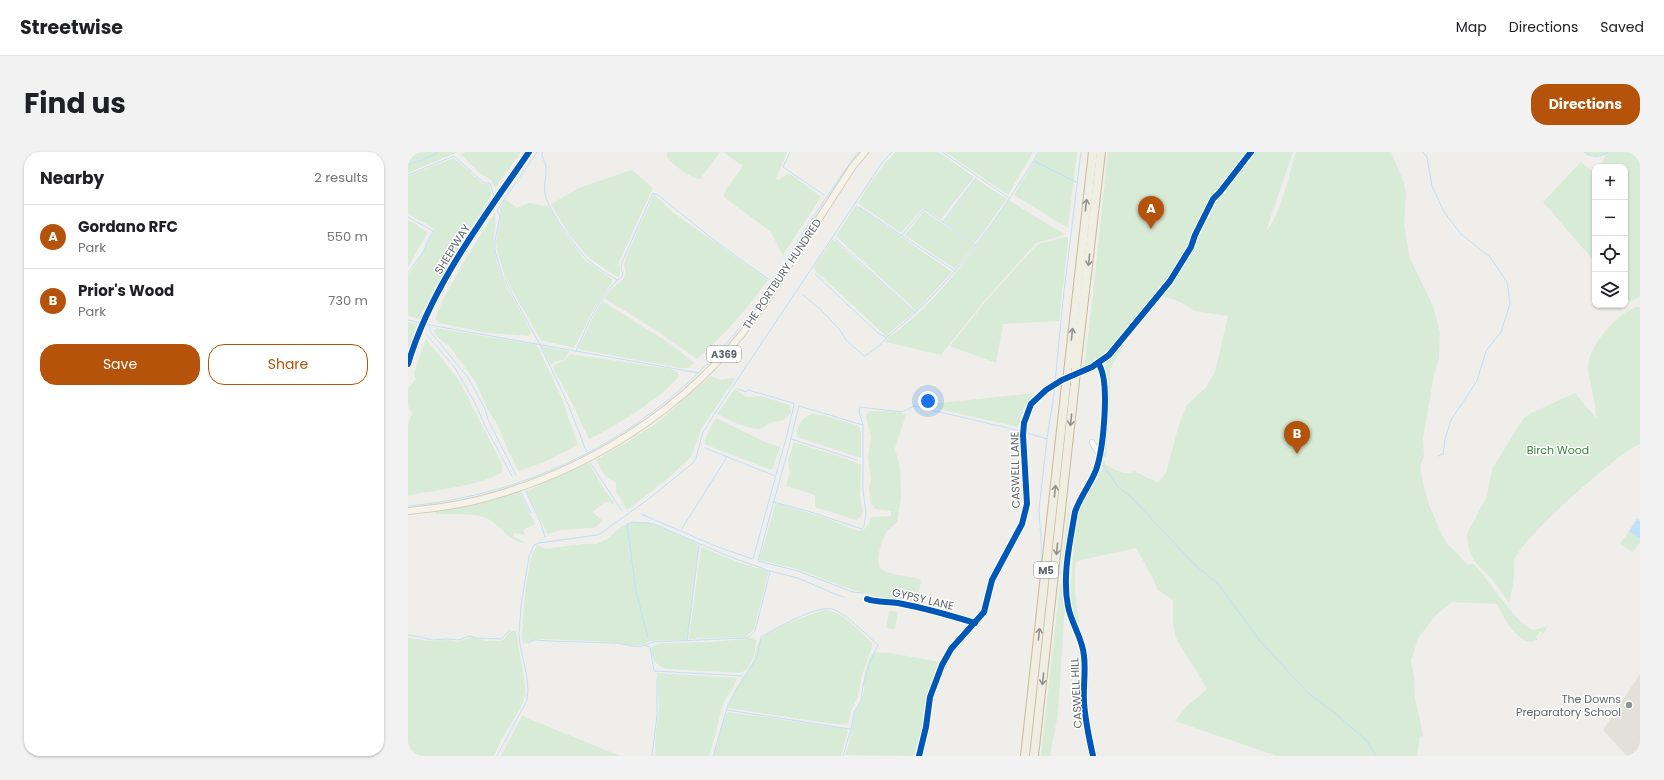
<!DOCTYPE html>
<html lang="en">
<head>
<meta charset="utf-8">
<style>
  body { margin:0; font-family:Poppins,sans-serif; background:#f2f2f2; color:#202124 }
  .controls { position:absolute; right:12px; top:12px; display:grid; overflow:hidden; border-radius:8px; box-shadow:0 1px 3px #0004 }
  .controls button { width:36px; height:36px; display:grid; place-items:center; padding:0; border:0; border-bottom:1px solid #e0e0e0; background:#fff; color:#202124; font:20px sans-serif }
  .you { position:absolute; left:520px; top:249px; width:14px; height:14px; margin:-10px; border:3px solid #fff; border-radius:50%; background:#1a73e8; box-shadow:0 0 0 6px #1a73e833 }
  .badge { display:grid; place-items:center; width:26px; height:26px; border-radius:50%; background:#b45309; color:#fff; font-size:13px; font-weight:700 }
  .pin { position:absolute; translate:-50% -33px; filter:drop-shadow(0 1px 2px #0008) }
  .pin::after { content:''; position:absolute; top:21px; width:14px; height:12px; background:inherit; clip-path:polygon(0 0,100% 0,50% 100%) }
  .list { margin:0; padding:0; list-style:none }
  h2 { display:flex; justify-content:space-between; align-items:center; height:52px; margin:0; padding:0 16px; font-size:17px }
  h2 small { font-size:13px; font-weight:400; color:#757577 }
  .list li { display:grid; grid-template-columns:26px 1fr auto; gap:12px; align-items:center; box-sizing:border-box; height:64px; padding:0 16px; border-top:1px solid #e0e0e0 }
  .list b { display:block; font-size:15px; white-space:nowrap }
  .list p { margin:0; font-size:13px; white-space:nowrap; color:#757577 }
  .list em { font-size:13px; font-style:normal; color:#757577 }
  .actions { display:flex; gap:8px; padding:12px 16px }
  .actions a { flex:1; padding:9px 0; border:1px solid #b45309; border-radius:16px; text-align:center; font-size:14px; color:#b45309 }
  .actions .main { background:#b45309; color:#fff }
  .icon { flex:none; width:22px; height:22px; fill:none; stroke:currentColor; stroke-width:2; stroke-linecap:round; stroke-linejoin:round }
  .map { position:relative; flex:none; width:1232px; height:604px; overflow:hidden; border-radius:16px }
  header { display:flex; align-items:center; gap:24px; box-sizing:border-box; height:56px; padding:0 20px; background:#fff; border-bottom:1px solid #e0e0e0 }
  header strong { font-size:19px }
  nav { display:flex; gap:22px; margin-inline-start:auto; font-size:14px }
  .intro { display:flex; align-items:center; justify-content:space-between; box-sizing:border-box; height:96px; padding:0 24px }
  h1 { margin:0; font-size:28px }
  .button { padding:10px 18px; border-radius:16px; background:#b45309; color:#fff; font-size:14px; font-weight:700 }
  main { display:flex; gap:24px; padding:0 24px }
  aside { flex:1; background:#fff; border-radius:16px; box-shadow:0 1px 3px #0004 }
  .map>svg:first-child { display:block }
  .education { fill:#e2e0da }
  .green { fill:#d8ebd6 }
  .water { fill:#bfe0f9 }
  .lines { fill:none; stroke-linecap:round; stroke-linejoin:round }
  .stream { stroke:#bfe0f9; stroke-width:1 }
  .minor-casing { stroke:#cbcccc; stroke-width:6 }
  .major-casing { stroke:#d7ceb8; stroke-width:8 }
  .highway-casing { stroke:#c8b996; stroke-width:10 }
  .minor { stroke:#fdfcfc; stroke-width:5 }
  .major { stroke:#f4f2e9; stroke-width:6 }
  .highway { stroke:#f0ede3; stroke-width:8 }
  .highway-bridge-casing { stroke:#c8b996; stroke-width:10; stroke-linecap:butt }
  .highway-bridge { stroke:#f0ede3; stroke-width:8 }
  .cycleway-casing { stroke:#fff; stroke-width:8 }
  .cycleway { stroke:#0057b8; stroke-width:6 }
  .oneway { stroke:#929393 }
  .poi-dot { fill:#919496; stroke:#fff; stroke-width:1.5 }
  .labels { text-anchor:middle; stroke-width:3; stroke-linejoin:round; paint-order:stroke }
  .shield { fill:#fff; stroke:#8f9295; stroke-width:1 }
  .shield-label { font-size:10px; font-weight:bold; fill:#5f6368 }
  .street-label { font-size:11px; fill:#5f6368; stroke:#fff }
  .park-label { font-size:11px; fill:#348238; stroke:#fff }
  .poi-label { font-size:11px; fill:#5f6368; stroke:#fff; text-anchor:end }
</style>
</head>
<body>
<header>
<strong>Streetwise</strong>
<nav><a>Map</a><a>Directions</a><a>Saved</a></nav>
</header>
<div class="intro"><h1>Find us</h1><a class="button">Directions</a></div>
<main>
<aside>
<h2>Nearby<small>2 results</small></h2>
<ul class="list">
<li><span class="badge">A</span><div><b>Gordano RFC</b><p>Park</p></div><em>550 m</em></li>
<li><span class="badge">B</span><div><b>Prior's Wood</b><p>Park</p></div><em>730 m</em></li>
</ul>
<div class="actions"><a class="main">Save</a><a>Share</a></div>
</aside>
<div class="map">
<svg width="1232" height="604" viewBox="0 0 1232 604">
  <rect width="100%" height="100%" fill="#efeeea"/>
  <polygon class="education" points="1232,522 1232,604 1219,604 1195,578"/>
  <g class="green">
    <polygon points="0,0 50,0 0,21"/>
    <polygon points="58,0 113,0 87,36 83,28 70,20 53,2"/>
    <path d="M 259,0 L 312,0 L 292,27 C 283,27 266,13 259,6 Z"/>
    <polygon points="315,0 379,0 368,27 371,28 379,22 384,23 413,45 375,103 362,79 317,46 316,43 318,37 335,14"/>
    <polygon points="487,0 531,0 566,25 533,67 515,56 493,81 450,51 466,25"/>
    <polygon points="537,0 625,0 600,43"/>
    <polygon points="632,0 669,0 660,76 606,43"/>
    <polygon points="700,0 840,0 812,38 803,46 798,56 796,56 783,91 764,123 711,188 694,204 676,217 685,142"/>
    <path d="M 845,0 L 885,0 L 858,79 C 870,69 883,17 888,0 L 983,0 L 996,31 L 998,41 L 996,72 L 1002,107 L 1025,154 L 1032,180 L 1031,207 L 1026,223 L 1015,287 L 1016,304 L 1012,314 L 1015,332 L 1021,353 L 1034,383 L 1039,392 L 1048,400 L 1060,414 L 1064,411 L 1067,413 C 1080,427 1110,475 1126,478 L 1140,474 L 1133,485 L 1135,481 L 1132,479 L 1128,485 L 1130,487 C 1114,500 1094,464 1089,452 L 1045,450 L 1029,462 L 1010,486 L 1003,509 L 1006,525 L 1007,545 L 1015,584 L 1012,585 L 1009,604 L 868,604 L 767,569 L 779,554 L 799,537 L 768,486 L 765,470 L 765,448 L 749,437 L 744,424 L 728,396 L 668,409 C 665,433 669,456 672,480 L 664,459 L 662,443 L 667,382 L 669,361 L 690,320 L 694,318 L 695,316 L 692,313 L 693,309 L 697,309 L 697,312 C 707,317 715,325 726,319 L 750,331 L 758,321 L 770,276 L 778,254 L 798,235 L 807,220 L 820,164 L 787,159 L 772,150 L 754,144 L 788,91 L 801,59 Z"/>
    <path d="M 1176,0 L 1232,0 L 1232,145 L 1222,150 L 1217,145 L 1217,15 L 1192,15 L 1198,2 C 1190,4 1183,6 1176,0 Z"/>
    <polygon points="46,6 75,32 81,32 84,42 28,134 11,167 0,163 0,123 8,112 26,78 19,72 10,68 0,61 0,24"/>
    <polygon points="1173,10 1187,21 1187,110 1135,50"/>
    <polygon points="224,18 245,36 211,110 212,123 209,125 181,106 162,84 143,52 171,36"/>
    <polygon points="568,27 599,47 567,91 536,70"/>
    <path d="M 246,42 L 263,59 L 360,128 C 339,157 316,183 289,207 L 251,180 L 196,146 L 203,137 L 215,128 L 218,120 L 216,113 L 218,105 Z"/>
    <polygon points="97,47 109,56 120,51 136,54 140,53 155,79 178,109 204,127 204,130 186,157 166,196 133,188 97,126 89,98 88,89 92,69 92,57"/>
    <path d="M 601,48 L 641,73 L 657,82 L 653,84 L 628,91 L 577,148 L 533,203 L 477,190 L 481,185 C 528,153 569,95 601,48 Z"/>
    <polygon points="448,53 544,120 508,159 428,84"/>
    <polygon points="516,59 567,93 547,117 497,83"/>
    <path d="M 87,61 C 89,74 84,88 87,101 C 92,130 111,154 123,180 L 121,184 L 74,180 L 31,171 L 28,168 C 26,156 77,75 87,61 Z"/>
    <polygon points="0,68 20,80 0,115"/>
    <polygon points="657,85 660,86 660,89 651,169 595,172 588,211 542,194 583,143 626,96 631,92"/>
    <polygon points="425,87 506,160 478,184 405,116"/>
    <polygon points="194,149 261,191 286,211 281,216 271,216 170,197 186,163"/>
    <path d="M 1228,155 L 1232,155 L 1232,292 C 1208,302 1118,383 1107,406 C 1104,412 1107,417 1106,424 C 1105,433 1103,442 1101,451 L 1084,427 L 1066,409 L 1061,397 L 1059,382 L 1079,344 L 1084,317 L 1116,266 L 1123,261 L 1167,241 L 1189,267 C 1187,259 1187,251 1185,243 C 1184,234 1180,225 1180,215 C 1180,195 1209,161 1228,155 Z"/>
    <polygon points="0,170 9,172 0,198"/>
    <polygon points="29,176 129,193 154,247 170,293 136,310 111,319 100,298 89,272 80,258 67,229 42,195 27,183 26,179"/>
    <path d="M 18,187 L 50,227 L 94,312 L 94,320 C 80,332 20,340 0,343 L 0,273 L 4,261 L 0,254 L 0,237 L 8,227 L 6,221 Z"/>
    <polygon points="712,193 716,193 702,217 702,248 698,306 695,305 694,300 698,243 697,213"/>
    <polygon points="133,194 161,199 156,208 147,209 143,213"/>
    <path d="M 162,202 L 264,217 L 270,221 L 271,224 C 252,247 208,274 181,287 L 164,251 L 146,218 L 146,213 L 157,208 Z"/>
    <polygon points="302,224 313,228 324,226 327,227 293,277 284,304 258,328 219,358 208,339 208,331 198,325 188,308 211,295 253,268"/>
    <path d="M 327,237 L 338,245 L 353,244 L 381,253 L 383,260 C 378,268 374,269 365,270 C 359,270 357,277 351,277 C 337,277 322,268 309,262 Z"/>
    <polygon points="626,241 616,255 610,275 514,253"/>
    <path d="M 463,259 L 493,260 L 498,263 L 487,296 L 492,317 L 493,346 L 489,370 C 486,373 482,376 479,379 C 473,388 469,404 471,415 C 482,425 500,422 513,428 L 509,452 L 466,444 L 445,438 L 389,417 L 351,408 L 368,351 L 418,366 L 449,379 C 459,379 460,372 463,365 L 483,364 L 483,359 L 468,357 L 463,352 L 461,336 L 463,328 L 460,306 L 463,285 L 458,266 L 458,262 Z"/>
    <path d="M 404,262 L 415,263 L 451,274 L 453,281 L 453,306 L 389,285 C 387,276 395,264 404,262 Z"/>
    <polygon points="308,266 357,290 372,295 364,318 296,292 299,282"/>
    <polygon points="386,290 439,307 453,313 452,344 455,360 453,364 448,368 421,359 409,356 407,354 407,343 378,334 382,321 380,308"/>
    <polygon points="181,311 197,339 206,350 204,353 202,350 197,350 184,360 195,369 186,376 153,378 140,382 118,339"/>
    <path d="M 111,339 L 127,372 L 115,378 L 117,383 L 106,381 L 105,384 L 118,391 C 101,391 94,374 80,367 C 71,361 40,362 28,362 L 27,359 L 81,348 Z"/>
    <polygon points="661,350 657,452 651,545 649,567 642,604 633,604 652,433 654,431 655,424 653,422"/>
    <path d="M 226,370 L 240,370 L 291,391 L 280,488 L 242,489 L 236,493 L 225,494 L 204,490 L 133,487 L 123,489 L 116,492 L 114,486 C 115,466 118,407 129,393 L 138,397 L 174,392 L 189,392 L 199,387 L 214,374 Z"/>
    <polygon points="1221,379 1232,387 1232,390 1225,400 1212,392"/>
    <polygon points="293,395 332,411 361,419 346,477 338,485 281,487"/>
    <path d="M 417,458 C 432,457 453,480 464,491 L 464,495 L 453,526 L 450,545 L 443,559 L 440,573 L 419,571 L 320,556 C 325,537 335,527 345,510 C 348,504 347,496 351,490 C 357,478 403,462 417,458 Z"/>
    <polygon points="481,459 490,460 487,477 478,476"/>
    <polygon points="103,479 108,479 117,534 117,544 112,557 94,586 86,604 0,604 0,486 22,489 39,488 50,490 64,485 78,489 94,489"/>
    <path d="M 345,486 L 348,488 C 348,499 344,517 332,521 L 259,517 C 248,514 242,506 244,494 L 253,491 L 305,490 Z"/>
    <polygon points="466,500 482,501 533,510 519,546 513,583 505,604 437,603 441,591 446,561 452,551 456,539 456,525 462,505"/>
    <path d="M 249,521 L 329,526 C 326,535 319,544 315,553 C 309,570 307,587 301,604 L 248,604 L 247,589 L 251,554 Z"/>
    <polygon points="320,560 439,577 440,579 433,604 305,604 317,562"/>
    <polygon points="114,564 212,604 93,604"/>
  </g>
  <polygon class="water" points="1229,367 1232,369 1232,387 1221,379"/>
  <g class="lines">
    <g class="stream">
      <polyline points="129,0 89,58 92,64 87,88 87,99 95,125 132,193 160,252 179,301"/>
      <path d="M 134,0 C 134,6 137,9 138,15 C 139,24 135,33 137,42 C 141,60 168,96 181,109 C 189,116 200,122 209,128"/>
      <polyline points="382,0 375,15 416,43"/>
      <polyline points="534,0 601,46"/>
      <polyline points="1015,0 1019,5 1024,34 1036,60 1053,82 1082,105 1099,130 1102,152 1093,180 1078,199 1069,229 1043,268 1037,287 1035,302 1030,304"/>
      <path d="M 1176,0 C 1183,6 1193,6 1200,0"/>
      <polyline points="626,9 670,31"/>
      <polyline points="0,13 26,3 30,0"/>
      <polyline points="0,23 46,4 76,31 82,31 86,44"/>
      <polyline points="451,55 547,119"/>
      <polyline points="72,63 98,28"/>
      <polyline points="0,65 25,79 17,94 18,96 0,121"/>
      <polyline points="535,70 568,26"/>
      <polyline points="494,83 516,57 568,93"/>
      <polyline points="428,88 508,161"/>
      <polyline points="407,122 471,182 478,185"/>
      <path d="M 395,143 L 414,159 L 432,178 L 438,188 L 456,204 C 462,202 475,191 479,185 C 542,135 589,69 631,0"/>
      <polyline points="0,168 13,171"/>
      <polyline points="16,172 291,221"/>
      <polyline points="21,173 22,179 61,227 77,257 80,268 108,323"/>
      <polyline points="18,182 47,216 67,251 77,274 104,324"/>
      <path d="M 168,199 C 180,172 191,143 214,124 L 215,121 L 213,117 L 214,110 L 245,41 L 250,43 L 307,89 L 363,129"/>
      <polyline points="647,230 655,148 673,0"/>
      <polyline points="616,280 639,287"/>
      <polyline points="383,287 449,308"/>
      <polyline points="297,296 367,324"/>
      <polyline points="183,312 214,359"/>
      <polyline points="695,313 710,335 723,345 785,411 811,433 852,489 900,541 928,562 960,590 968,604"/>
      <polyline points="118,340 132,369 137,385"/>
      <polyline points="113,341 123,361"/>
      <polyline points="366,350 403,360 454,377 456,374 458,361 455,338 455,273"/>
      <path d="M 0,354 C 134,342 258,273 339,166 C 354,147 366,126 379,106 C 402,70 425,34 450,0"/>
      <polyline points="233,362 310,395 345,407 380,279 386,253 385,251 340,238 338,240 330,237"/>
      <polyline points="273,378 319,305"/>
      <polyline points="632,412 634,405 631,357 639,287 647,235"/>
      <path d="M 455,441 L 445,440 L 390,419 L 350,409 C 363,357 379,306 391,254 L 455,273 L 451,259 L 452,255 L 494,260 L 506,254 L 613,279"/>
      <polyline points="0,483 13,485 24,488 39,487 51,488 62,484 68,486 93,487 102,478"/>
      <polyline points="240,486 228,439 219,372 225,370 246,372 320,404 362,419 390,426 427,442 436,445"/>
      <polyline points="279,488 291,394"/>
      <path d="M 120,491 L 127,488 C 153,490 179,490 205,491 C 223,492 227,499 245,490 L 336,486 L 341,485 L 347,479 L 362,420"/>
      <polyline points="238,494 242,495 246,519 335,524"/>
      <polyline points="319,558 442,577"/>
      <path d="M 89,604 L 119,548 C 123,525 112,504 111,482 L 113,454 L 121,404 L 126,393 L 131,391 L 189,383 L 193,381 L 238,349 L 285,311 L 288,306 L 295,280 L 309,258 L 460,32 L 473,12 L 484,0"/>
      <polyline points="244,604 249,563 249,527"/>
      <path d="M 305,604 L 320,553 L 329,536 L 349,506 L 353,485 C 367,477 408,453 424,457 C 436,460 460,484 470,493 L 461,512 L 455,533 L 453,549 L 446,560 L 443,577 L 435,604"/>
    </g>
    <g class="minor-casing">
      <g id="minor">
        <path d="M 0,212 C 23,134 75,67 121,0"/>
        <polyline points="684,290 689,299"/>
        <path d="M 459,447 C 469,451 480,449 490,451 C 516,456 541,463 567,471"/>
        <polyline points="511,604 518,575 522,545 534,513 543,497 576,460 584,428 614,372 619,352 615,283 616,271 623,252 638,238 654,228 684,215 701,203 762,129 783,95 787,83 805,47 812,40 843,0"/>
        <path d="M 685,604 C 681,586 677,568 676,550 C 675,534 678,519 676,504 C 675,487 663,471 660,454 C 654,424 662,390 667,360 C 672,345 682,333 688,318 C 695,298 703,228 690,211"/>
      </g>
    </g>
    <g class="major-casing">
      <path id="major" d="M 0,359 C 22,357 44,354 66,349 C 176,322 279,258 346,166 C 358,150 369,132 379,116 C 401,82 423,48 445,14 L 457,0"/>
    </g>
    <g class="highway-casing">
      <g id="highway">
        <polyline points="668,217 693,0"/>
        <polyline points="660,221 685,0"/>
        <polyline points="617,604 658,233"/>
        <polyline points="626,604 667,229"/>
      </g>
    </g>
    <use href="#minor" class="minor"/>
    <use href="#major" class="major"/>
    <use href="#highway" class="highway"/>
    <g class="highway-bridge-casing">
      <g id="highway-bridge">
        <polyline points="667,229 668,217"/>
        <polyline points="658,233 660,221"/>
      </g>
    </g>
    <use href="#highway-bridge" class="highway-bridge"/>
    <g class="cycleway-casing">
      <g id="cycleway">
        <path d="M 0,212 C 23,134 75,67 121,0"/>
        <path d="M 459,447 C 469,451 480,449 490,451 C 516,456 541,463 567,471"/>
        <polyline points="511,604 518,575 522,545 534,513 543,497 576,460 584,428 614,372 619,352 615,283 616,271 623,252 638,238 654,228 684,215 701,203 762,129 783,95 787,83 805,47 812,40 843,0"/>
        <path d="M 685,604 C 681,586 677,568 676,550 C 675,534 678,519 676,504 C 675,487 663,471 660,454 C 654,424 662,390 667,360 C 672,345 682,333 688,318 C 695,298 703,228 690,211"/>
      </g>
    </g>
    <use href="#cycleway" class="cycleway"/>
  </g>
  <defs><path id="oneway-shaft" d="M-6 0H5M1.5-3L5.5 0L1.5 3" fill="none" stroke-width="1.6" stroke-linecap="round" stroke-linejoin="round"/></defs>
  <g class="oneway">
    <use href="#oneway-shaft" transform="translate(678 53) rotate(-84)"/>
    <use href="#oneway-shaft" transform="translate(681 108) rotate(96)"/>
    <use href="#oneway-shaft" transform="translate(664 182) rotate(-84)"/>
    <use href="#oneway-shaft" transform="translate(663 268) rotate(96)"/>
    <use href="#oneway-shaft" transform="translate(647 339) rotate(-84)"/>
    <use href="#oneway-shaft" transform="translate(649 397) rotate(96)"/>
    <use href="#oneway-shaft" transform="translate(631 482) rotate(-84)"/>
    <use href="#oneway-shaft" transform="translate(635 527) rotate(96)"/>
  </g>
  <circle class="poi-dot" cx="1221" cy="553" r="4"/>
  <g class="labels">
    <g class="shield">
      <rect x="299" y="194" width="34" height="16" rx="3"/>
      <rect x="626" y="410" width="24" height="16" rx="3"/>
    </g>
    <g class="shield-label">
      <text x="316" y="206">A369</text>
      <text x="638" y="422">M5</text>
    </g>
    <g class="street-label">
      <text transform="translate(44 97) rotate(-58)" y="4">SHEEPWAY</text>
      <text transform="translate(374 122) rotate(-56)" y="4">THE PORTBURY HUNDRED</text>
      <text transform="translate(607 318) rotate(-91)" y="4">CASWELL LANE</text>
      <text transform="translate(515 447) rotate(13)" y="4">GYPSY LANE</text>
      <text transform="translate(668 541) rotate(-93)" y="4">CASWELL HILL</text>
    </g>
    <g class="park-label">
      <text x="1150" y="302">Birch Wood</text>
    </g>
    <g class="poi-label">
      <text x="1213" y="551">The Downs<tspan x="1213" dy="13">Preparatory School</tspan></text>
    </g>
  </g>
</svg>
<div class="controls">
<button>+</button>
<button>−</button>
<button><svg class="icon" aria-label="locate" viewBox="0 0 24 24"><circle cx="12" cy="12" r="6"/><path d="M12 2v4M12 18v4M2 12h4M18 12h4"/></svg></button>
<button><svg class="icon" aria-label="layers" viewBox="0 0 24 24"><path d="M12 4l9 5-9 5-9-5zM3 14l9 5 9-5"/></svg></button>
</div>
<div class="you"></div>
<div class="pin badge" style="left:743px;top:77px">A</div>
<div class="pin badge" style="left:889px;top:302px">B</div>
</div>
</main>
</body>
</html>
